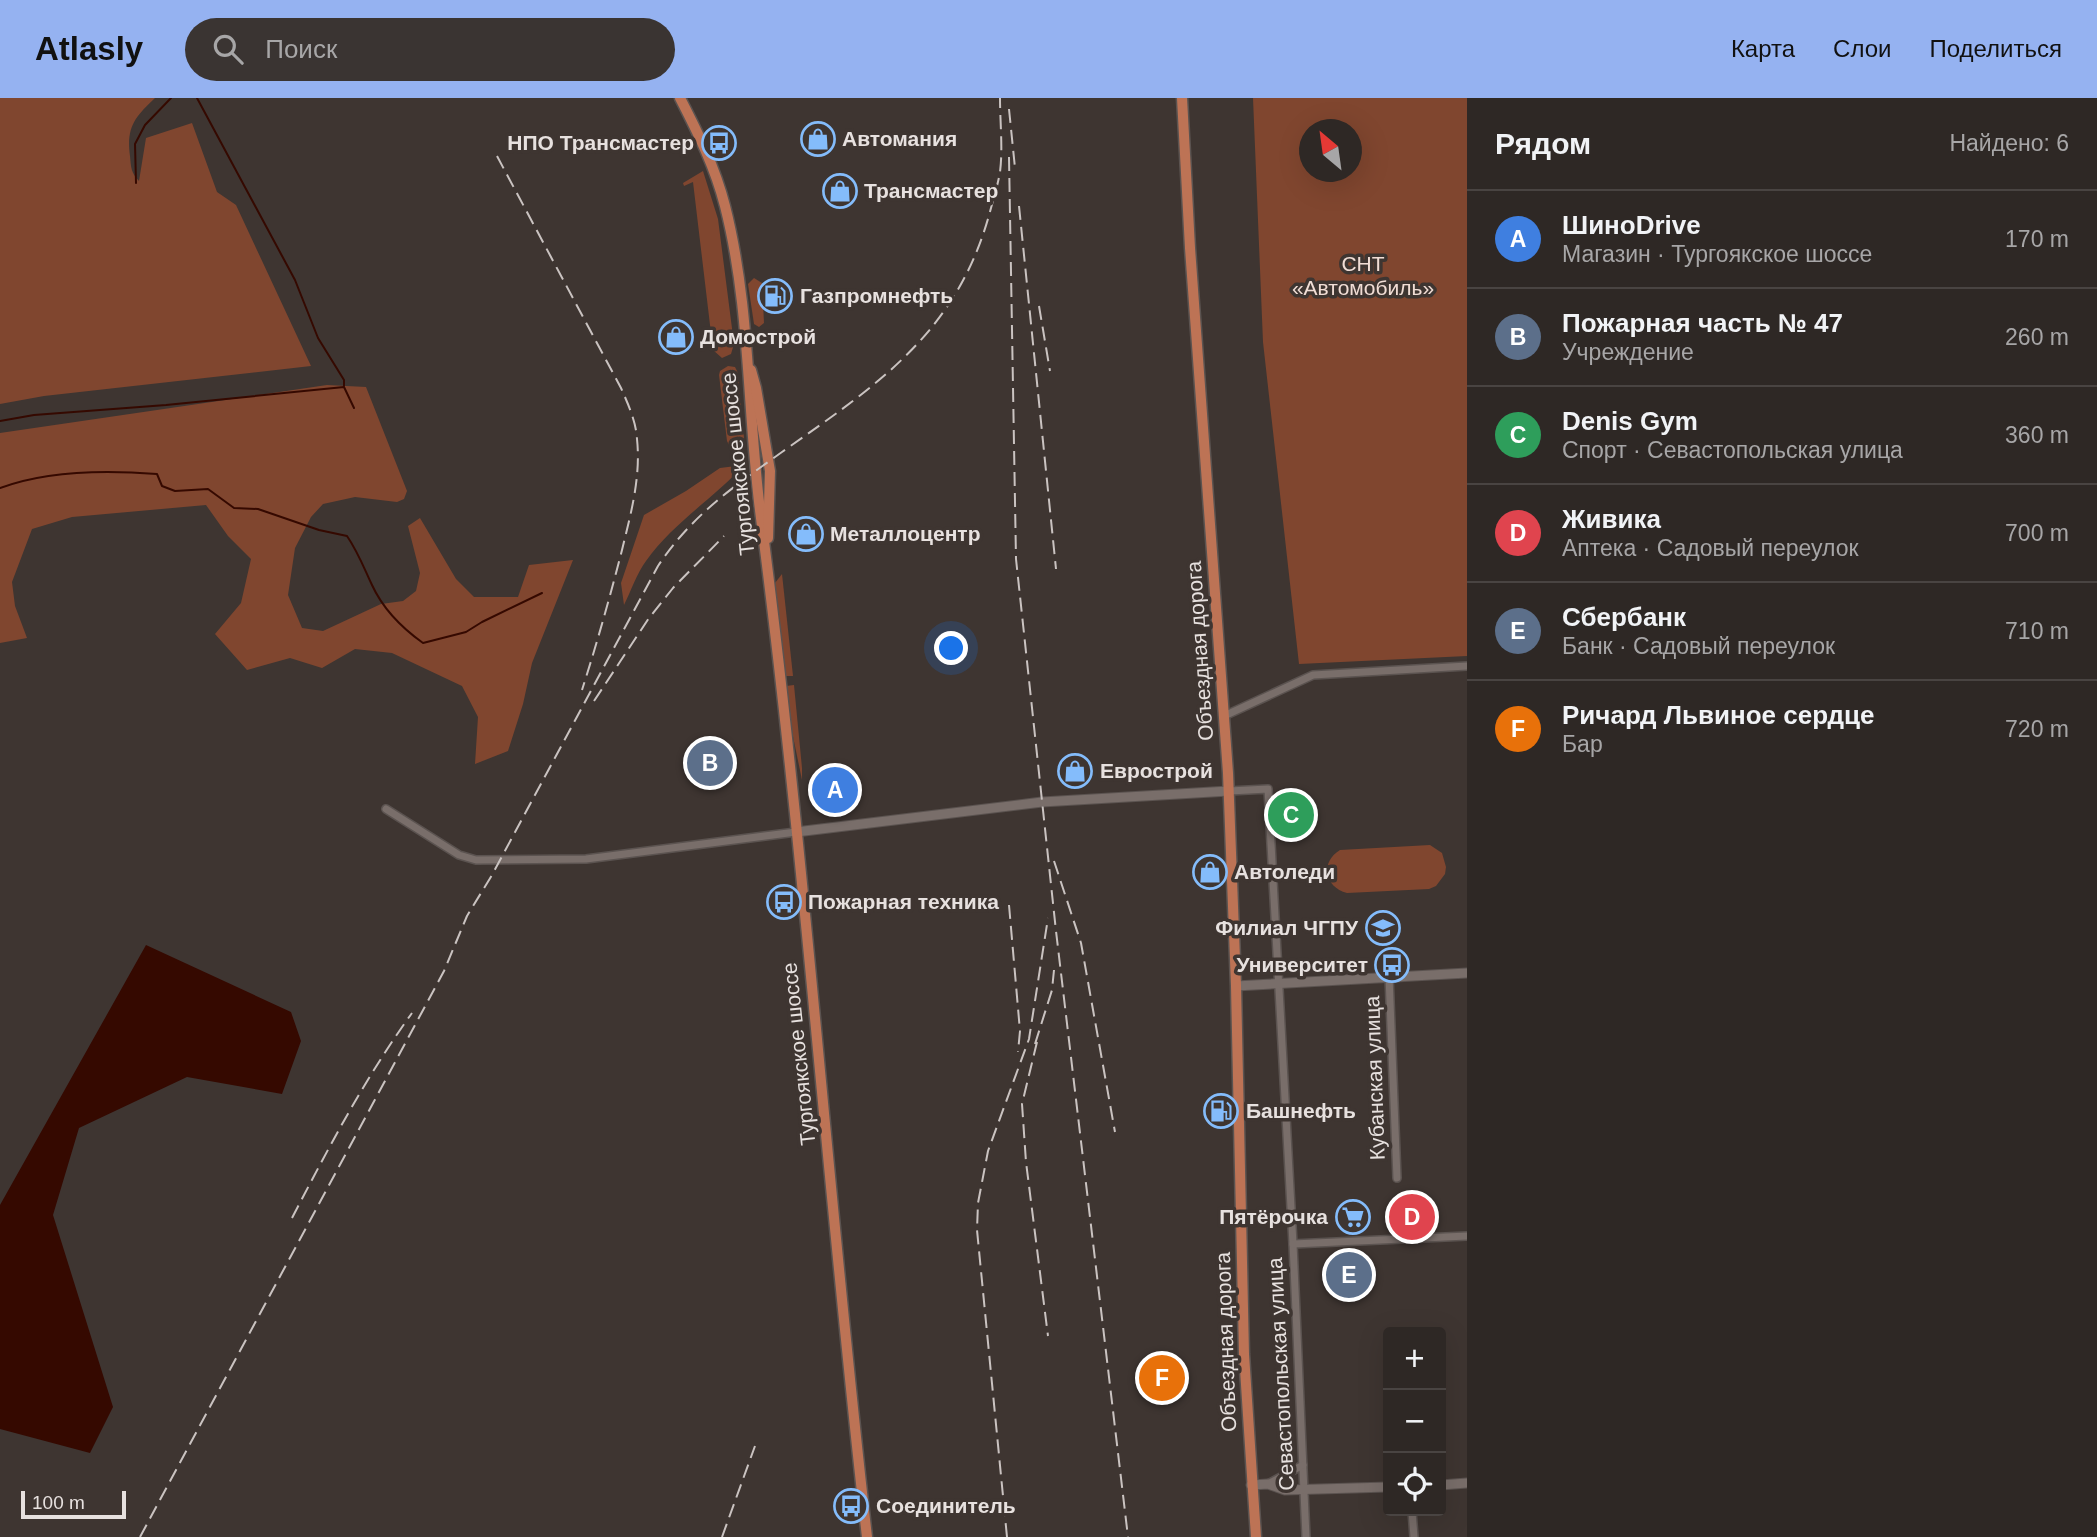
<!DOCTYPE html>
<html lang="ru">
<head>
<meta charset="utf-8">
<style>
  body { margin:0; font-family:Arial,sans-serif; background:#3a3432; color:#f1f3f6 }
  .controls { position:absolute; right:21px; bottom:21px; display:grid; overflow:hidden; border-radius:7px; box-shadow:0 7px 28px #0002 }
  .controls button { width:63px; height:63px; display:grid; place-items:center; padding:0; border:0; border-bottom:2px solid #494442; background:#2e2825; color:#f1f3f6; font:35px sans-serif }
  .compass { position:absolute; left:1299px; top:21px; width:63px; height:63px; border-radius:50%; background:#2e2825; box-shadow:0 7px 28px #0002; rotate:331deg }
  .scale { position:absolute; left:21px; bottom:18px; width:105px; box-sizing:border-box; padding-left:7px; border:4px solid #e7e1df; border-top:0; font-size:19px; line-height:24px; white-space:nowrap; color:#e7e1df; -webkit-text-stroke:5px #3e3531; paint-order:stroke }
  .you { position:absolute; left:952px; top:551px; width:24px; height:24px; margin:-18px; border:5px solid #fff; border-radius:50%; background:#1a73e8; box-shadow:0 0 0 10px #1a73e833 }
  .badge { display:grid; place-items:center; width:46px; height:46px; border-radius:50%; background:#95b2f1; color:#fff; font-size:23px; font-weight:700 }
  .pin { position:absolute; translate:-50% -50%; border:4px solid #fff; box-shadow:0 2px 7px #0006 }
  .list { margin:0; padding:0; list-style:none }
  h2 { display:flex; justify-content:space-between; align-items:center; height:91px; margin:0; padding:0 28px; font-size:30px }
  h2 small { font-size:23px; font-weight:400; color:#a7a6a7 }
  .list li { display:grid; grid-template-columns:46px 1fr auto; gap:21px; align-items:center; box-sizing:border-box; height:98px; padding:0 28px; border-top:2px solid #494442 }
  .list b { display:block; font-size:26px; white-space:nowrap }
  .list p { margin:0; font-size:23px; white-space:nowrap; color:#a7a6a7 }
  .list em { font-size:23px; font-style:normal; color:#a7a6a7 }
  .icon { flex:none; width:38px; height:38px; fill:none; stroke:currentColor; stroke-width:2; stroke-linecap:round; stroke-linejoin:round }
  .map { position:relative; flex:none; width:1467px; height:1439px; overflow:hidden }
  header { display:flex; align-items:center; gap:42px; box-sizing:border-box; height:98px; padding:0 35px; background:#95b2f1; color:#111 }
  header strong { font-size:33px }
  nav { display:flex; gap:38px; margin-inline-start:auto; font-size:24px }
  .search { width:490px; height:63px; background:#3a3432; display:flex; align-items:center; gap:18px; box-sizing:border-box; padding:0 24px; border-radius:38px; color:#a7a6a7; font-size:26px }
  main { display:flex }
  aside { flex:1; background:#2e2825 }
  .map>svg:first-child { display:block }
  .green { fill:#80462f; fill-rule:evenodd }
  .water { fill:#350900 }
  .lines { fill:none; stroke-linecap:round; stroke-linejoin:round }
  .stream { stroke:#350900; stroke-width:2 }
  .minor-casing { stroke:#5b5350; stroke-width:10 }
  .tertiary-casing { stroke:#5b5350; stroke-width:11 }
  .primary-casing { stroke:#5b5350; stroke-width:13 }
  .minor { stroke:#796e6a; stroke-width:7 }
  .tertiary { stroke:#796e6a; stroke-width:9 }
  .primary { stroke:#bd7355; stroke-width:10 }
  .rail { stroke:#cac3c1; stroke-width:2; stroke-dasharray:14 7; stroke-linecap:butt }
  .labels { text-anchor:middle; stroke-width:7; stroke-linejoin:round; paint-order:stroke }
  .poi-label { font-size:21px; font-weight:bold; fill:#e7e1df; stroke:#3e3531; text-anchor:start }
  .park-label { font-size:21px; fill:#f1ddd5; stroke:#3e3531 }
  .street-label { font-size:21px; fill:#e7e1df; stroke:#3e3531 }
</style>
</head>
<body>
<header>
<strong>Atlasly</strong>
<div class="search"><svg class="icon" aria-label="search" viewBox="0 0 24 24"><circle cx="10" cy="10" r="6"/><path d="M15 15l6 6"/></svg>Поиск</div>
<nav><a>Карта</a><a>Слои</a><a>Поделиться</a></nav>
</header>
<main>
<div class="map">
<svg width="1467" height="1439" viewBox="0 0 1467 1439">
  <rect width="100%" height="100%" fill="#3e3531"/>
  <g class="green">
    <path d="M 0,0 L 155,0 C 135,19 126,29 130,58 C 131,69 131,75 139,83 L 146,40 L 192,25 L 217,94 L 236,107 L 311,268 L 44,298 L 0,306 Z"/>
    <path d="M 1253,0 L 1467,0 L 1467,558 L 1299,566 L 1263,244 ZM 1310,32 L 1352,32 L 1352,74 L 1310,74 Z"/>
    <polygon points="703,73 718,121 734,246 731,256 722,260 713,252 693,84 684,88 683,85"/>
    <polygon points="754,180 762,185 764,225 759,229 754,226 748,186"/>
    <polygon points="728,268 735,269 738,275 744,340 743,344 735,348 729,347 727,343 719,277 720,273"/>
    <polygon points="327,287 366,289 407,393 404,401 397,404 355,399 323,406 311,419 295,450 288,497 302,530 323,533 381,506 403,503 416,493 420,475 408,428 420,420 456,481 474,499 518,499 529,467 573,462 532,565 523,606 508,653 475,666 478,619 462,588 392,555 355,551 322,570 290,560 247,572 215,536 241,505 251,461 228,438 206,407 72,419 32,431 12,484 15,508 27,540 0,545 0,335"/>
    <path d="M 744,367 C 713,401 673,425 646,463 C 637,475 631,493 624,507 L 621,485 L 644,417 L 686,393 L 720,370 Z"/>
    <polygon points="782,476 793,578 785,578 775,485"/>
    <polygon points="794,587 802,670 802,682 790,624 786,588"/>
    <path d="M 1430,747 L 1442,755 L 1446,769 L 1445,776 L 1436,788 L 1429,791 L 1347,795 C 1324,789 1320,764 1340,752 Z"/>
  </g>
  <polygon class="water" points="146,847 291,914 301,943 282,996 187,979 79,1030 53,1117 113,1309 90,1355 0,1331 0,1107"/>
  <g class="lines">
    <g class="stream">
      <polyline points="197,0 295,182 318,240 344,282 344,288"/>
      <polyline points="136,85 135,46 145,27 171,0"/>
      <polyline points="0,323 34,317 166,307 344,289 354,310"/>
      <path d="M 0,390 C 48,372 107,372 157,376 L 162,388 L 175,393 L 208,391 L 234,410 L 258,411 L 319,432 L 347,438 C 358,454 364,470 372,487 C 383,511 402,530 423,545 L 466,534 L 482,524 L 542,495"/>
    </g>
    <g class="minor-casing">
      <g id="minor">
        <polyline points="1224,618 1313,577 1467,568"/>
        <polyline points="1229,693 1268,691 1293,1146 1306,1439"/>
        <polyline points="386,711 459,757 476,762 586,761 796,734"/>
        <polyline points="1389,878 1397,1080"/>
        <polyline points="1293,1146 1467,1138"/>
        <polyline points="1268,1386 1303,1367"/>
        <polyline points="1412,1413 1414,1439"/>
      </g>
    </g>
    <g class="tertiary-casing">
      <g id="tertiary">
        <polyline points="796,734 1042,704 1229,693"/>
        <polyline points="1236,888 1467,875"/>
        <polyline points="1251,1387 1268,1386 1285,1392 1388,1389"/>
        <polyline points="1441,1387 1467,1385"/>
      </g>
    </g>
    <g class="primary-casing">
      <g id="primary">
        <path d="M 680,0 C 698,35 715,69 725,108 C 751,210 747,316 761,420 C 805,758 828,1100 867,1439"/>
        <polyline points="1182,0 1190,150 1228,675 1236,888 1244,1256 1256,1439"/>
        <polyline points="751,272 756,290 770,373 768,440"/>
      </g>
    </g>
    <use href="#minor" class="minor"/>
    <use href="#tertiary" class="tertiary"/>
    <use href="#primary" class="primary"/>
    <g class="rail">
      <polyline points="1009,11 1015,70"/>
      <path d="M 497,58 L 621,290 C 628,306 636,323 637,341 C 641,379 631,415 622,452 C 610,499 597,545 582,592"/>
      <polyline points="1009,59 1016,461 1056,833 1128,1439"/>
      <polyline points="1019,108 1056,471"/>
      <polyline points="1039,208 1050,273"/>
      <polyline points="594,603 649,520 673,490 724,438"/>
      <polyline points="1054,763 1081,845 1115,1034"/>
      <polyline points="1009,807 1020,933 1018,954"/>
      <polyline points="1037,944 1022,1006 1026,1064 1048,1238"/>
      <polyline points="1035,946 1052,892 1054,872"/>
      <path d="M 292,1120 C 329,1049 365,980 412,915"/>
      <path d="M 140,1439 L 444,873 L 467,818 L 492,777 L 658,468 C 692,417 733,389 782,354 C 880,285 959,233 991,110 C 994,99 998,86 1000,74 C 1003,51 1000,24 1000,0"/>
      <polyline points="722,1439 755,1348"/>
      <polyline points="1007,1439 977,1132 978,1105 988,1053 1029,941 1048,820"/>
    </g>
  </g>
  <defs>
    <g id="shop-ring" transform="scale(1.75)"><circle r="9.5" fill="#3e3531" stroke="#84bcfb" stroke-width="1.5"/><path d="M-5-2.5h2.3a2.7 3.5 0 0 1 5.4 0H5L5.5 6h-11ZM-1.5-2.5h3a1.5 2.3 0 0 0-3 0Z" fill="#84bcfb"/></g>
    <g id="bus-ring" transform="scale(1.75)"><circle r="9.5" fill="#3e3531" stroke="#84bcfb" stroke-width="1.5"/><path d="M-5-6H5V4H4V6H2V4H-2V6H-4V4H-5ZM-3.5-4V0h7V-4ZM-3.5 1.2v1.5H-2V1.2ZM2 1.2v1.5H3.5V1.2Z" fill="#84bcfb"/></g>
    <g id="fuel-ring" transform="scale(1.75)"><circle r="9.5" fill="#3e3531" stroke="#84bcfb" stroke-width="1.5"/><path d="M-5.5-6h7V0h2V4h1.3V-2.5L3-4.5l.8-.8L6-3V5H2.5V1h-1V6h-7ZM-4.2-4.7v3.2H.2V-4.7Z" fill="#84bcfb"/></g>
    <g id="university-ring" transform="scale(1.75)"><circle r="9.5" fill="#3e3531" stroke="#84bcfb" stroke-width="1.5"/><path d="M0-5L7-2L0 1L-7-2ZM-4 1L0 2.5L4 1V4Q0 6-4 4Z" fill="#84bcfb"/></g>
    <g id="supermarket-ring" transform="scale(1.75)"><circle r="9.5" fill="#3e3531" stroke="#84bcfb" stroke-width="1.5"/><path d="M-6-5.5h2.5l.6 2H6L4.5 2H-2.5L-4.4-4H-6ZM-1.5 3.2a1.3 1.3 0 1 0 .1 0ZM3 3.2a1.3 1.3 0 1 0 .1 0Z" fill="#84bcfb"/></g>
  </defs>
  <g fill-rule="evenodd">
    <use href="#shop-ring" x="818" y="41"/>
    <use href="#bus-ring" x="719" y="45"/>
    <use href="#shop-ring" x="840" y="93"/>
    <use href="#fuel-ring" x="775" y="198"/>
    <use href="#shop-ring" x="676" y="239"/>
    <use href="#shop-ring" x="806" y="436"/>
    <use href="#shop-ring" x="1075" y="673"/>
    <use href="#shop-ring" x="1210" y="774"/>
    <use href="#bus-ring" x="784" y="804"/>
    <use href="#university-ring" x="1383" y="830"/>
    <use href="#bus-ring" x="1392" y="867"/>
    <use href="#fuel-ring" x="1221" y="1013"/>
    <use href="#supermarket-ring" x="1353" y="1119"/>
    <use href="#bus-ring" x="851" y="1408"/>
  </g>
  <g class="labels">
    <g class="poi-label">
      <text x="842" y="48">Автомания</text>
      <text x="694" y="52" text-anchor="end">НПО Трансмастер</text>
      <text x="864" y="100">Трансмастер</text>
      <text x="800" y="205">Газпромнефть</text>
      <text x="700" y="246">Домострой</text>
      <text x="830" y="443">Металлоцентр</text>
      <text x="1100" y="680">Еврострой</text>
      <text x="1234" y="781">Автоледи</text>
      <text x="808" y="811">Пожарная техника</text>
      <text x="1358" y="837" text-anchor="end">Филиал ЧГПУ</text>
      <text x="1368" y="874" text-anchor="end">Университет</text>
      <text x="1246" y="1020">Башнефть</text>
      <text x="1328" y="1126" text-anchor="end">Пятёрочка</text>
      <text x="876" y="1415">Соединитель</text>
    </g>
    <g class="park-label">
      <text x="1363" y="173">СНТ<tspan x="1363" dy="24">«Автомобиль»</tspan></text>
    </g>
    <g class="street-label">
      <text transform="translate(738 366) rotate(-96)" y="7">Тургоякское шоссе</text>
      <text transform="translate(1200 553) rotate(-94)" y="7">Объездная дорога</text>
      <text transform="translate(799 956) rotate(-96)" y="7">Тургоякское шоссе</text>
      <text transform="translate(1375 980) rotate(-92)" y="7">Кубанская улица</text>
      <text transform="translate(1226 1244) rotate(-92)" y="7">Объездная дорога</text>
      <text transform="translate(1281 1276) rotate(-93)" y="7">Севастопольская улица</text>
    </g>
  </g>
</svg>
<div class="controls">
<button>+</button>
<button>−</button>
<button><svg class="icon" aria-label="locate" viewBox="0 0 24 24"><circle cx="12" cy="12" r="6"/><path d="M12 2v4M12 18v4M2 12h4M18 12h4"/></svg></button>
</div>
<svg class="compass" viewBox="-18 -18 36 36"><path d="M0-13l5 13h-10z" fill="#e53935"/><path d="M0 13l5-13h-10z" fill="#a7a6a7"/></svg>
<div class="scale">100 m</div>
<div class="you"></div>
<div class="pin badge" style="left:835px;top:692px;background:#3f7fe0">A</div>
<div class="pin badge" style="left:710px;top:665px;background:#5c6f8a">B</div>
<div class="pin badge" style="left:1291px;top:717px;background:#2e9e5b">C</div>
<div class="pin badge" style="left:1412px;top:1119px;background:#e0444e">D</div>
<div class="pin badge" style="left:1349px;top:1177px;background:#5c6f8a">E</div>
<div class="pin badge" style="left:1162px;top:1280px;background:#e8710a">F</div>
</div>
<aside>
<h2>Рядом<small>Найдено: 6</small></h2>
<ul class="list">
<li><span class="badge" style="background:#3f7fe0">A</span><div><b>ШиноDrive</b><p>Магазин · Тургоякское шоссе</p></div><em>170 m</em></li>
<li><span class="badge" style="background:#5c6f8a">B</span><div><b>Пожарная часть № 47</b><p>Учреждение</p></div><em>260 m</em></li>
<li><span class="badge" style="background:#2e9e5b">C</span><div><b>Denis Gym</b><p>Спорт · Севастопольская улица</p></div><em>360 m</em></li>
<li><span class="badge" style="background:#e0444e">D</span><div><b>Живика</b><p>Аптека · Садовый переулок</p></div><em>700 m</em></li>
<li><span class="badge" style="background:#5c6f8a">E</span><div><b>Сбербанк</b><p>Банк · Садовый переулок</p></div><em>710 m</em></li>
<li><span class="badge" style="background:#e8710a">F</span><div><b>Ричард Львиное сердце</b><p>Бар</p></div><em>720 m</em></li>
</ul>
</aside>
</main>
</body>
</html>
